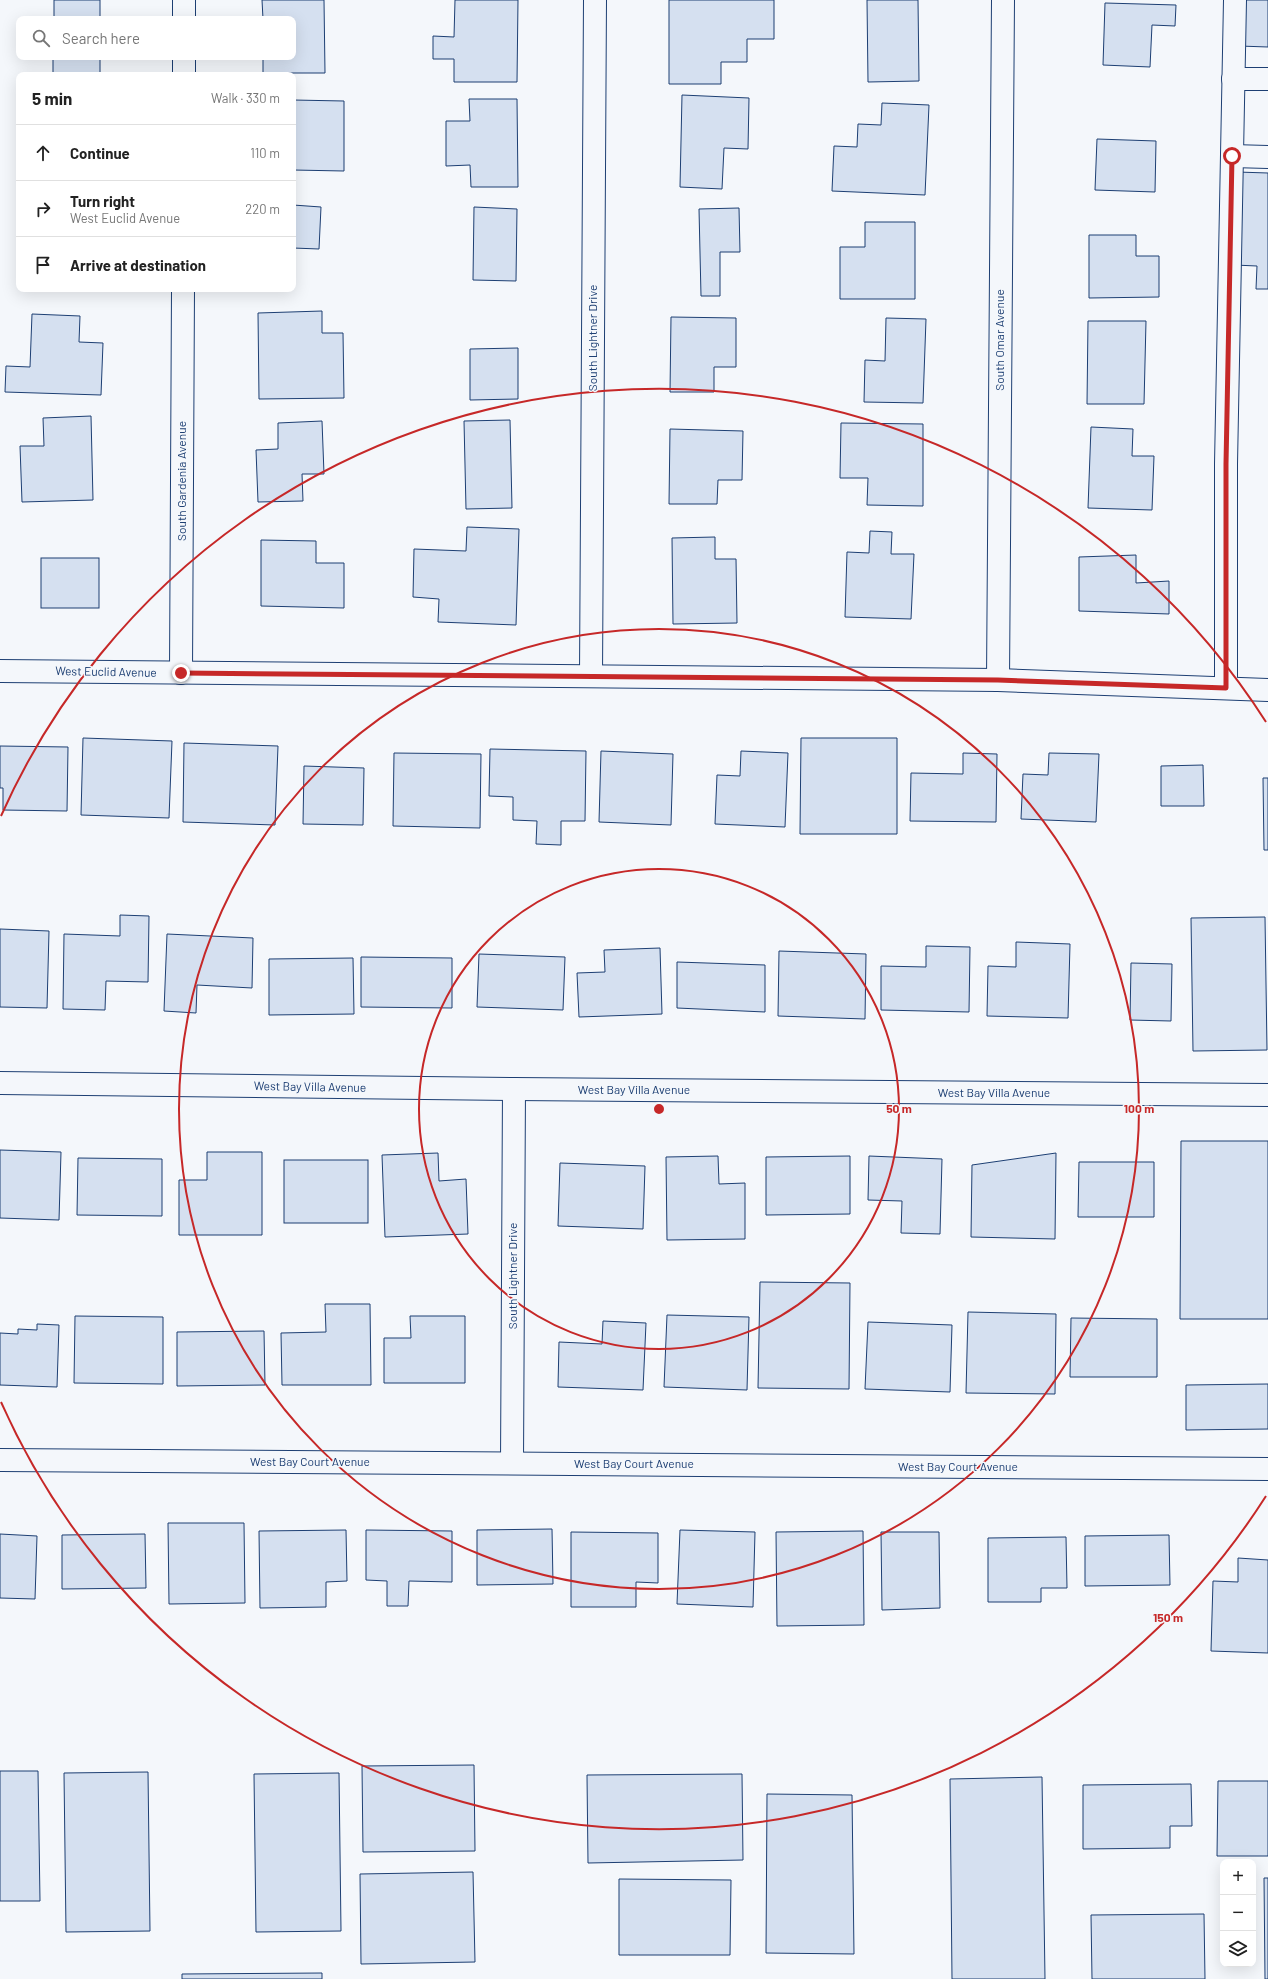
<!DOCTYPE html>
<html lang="en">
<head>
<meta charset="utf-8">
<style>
  body { margin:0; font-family:Barlow,sans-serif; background:#f2f2f2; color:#222 }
  .controls { position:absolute; right:12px; bottom:12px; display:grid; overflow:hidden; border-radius:8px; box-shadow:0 4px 16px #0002 }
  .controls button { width:36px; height:36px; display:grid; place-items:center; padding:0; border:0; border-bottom:1px solid #e0e0e0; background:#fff; color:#222; font:20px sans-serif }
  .stop { position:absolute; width:12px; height:12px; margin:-9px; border:3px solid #c62828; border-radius:50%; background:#fff }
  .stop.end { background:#c62828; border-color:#fff; box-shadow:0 1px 4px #0008 }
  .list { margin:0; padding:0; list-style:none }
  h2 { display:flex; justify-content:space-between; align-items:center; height:52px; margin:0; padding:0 16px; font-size:17px }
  h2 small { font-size:13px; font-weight:400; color:#767676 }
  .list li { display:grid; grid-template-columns:26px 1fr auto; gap:12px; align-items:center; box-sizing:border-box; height:56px; padding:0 16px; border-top:1px solid #e0e0e0 }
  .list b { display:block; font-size:15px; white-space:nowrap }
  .list p { margin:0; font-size:13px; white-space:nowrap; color:#767676 }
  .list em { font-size:13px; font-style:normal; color:#767676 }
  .icon { flex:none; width:22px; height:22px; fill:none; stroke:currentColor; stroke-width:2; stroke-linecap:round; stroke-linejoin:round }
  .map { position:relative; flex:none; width:1268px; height:1979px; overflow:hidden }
  .search { position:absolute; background:#fff; box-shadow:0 4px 16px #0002; left:16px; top:16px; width:280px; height:44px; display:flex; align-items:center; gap:10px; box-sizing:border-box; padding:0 14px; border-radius:8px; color:#767676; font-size:15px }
  .panel { position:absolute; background:#fff; box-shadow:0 4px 16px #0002; left:16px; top:72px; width:280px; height:220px; border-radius:8px }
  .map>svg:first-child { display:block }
  .building { fill:#d5e0f0; stroke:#1d3f73 }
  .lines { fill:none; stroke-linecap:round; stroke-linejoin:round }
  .minor-casing { stroke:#1d3f73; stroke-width:24 }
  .minor { stroke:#f4f7fb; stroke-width:22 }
  .route { stroke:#c62828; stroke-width:5 }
  .ring { fill:none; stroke:#c62828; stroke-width:2 }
  .labels { text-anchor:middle; stroke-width:3; stroke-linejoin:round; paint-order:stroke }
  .street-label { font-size:12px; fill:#1d3f73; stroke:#f4f7fb }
  .centre { fill:#c62828; stroke:#f4f7fb; stroke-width:2 }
  .ring-label { font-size:12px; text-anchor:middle; font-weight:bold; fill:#c62828; stroke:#f4f7fb; stroke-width:3; stroke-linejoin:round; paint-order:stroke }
</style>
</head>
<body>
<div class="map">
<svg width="1268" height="1979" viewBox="0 0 1268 1979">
  <rect width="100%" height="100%" fill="#f4f7fb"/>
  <g class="building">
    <rect x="54" y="0" width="46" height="19"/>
    <polygon points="262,0 324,0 325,73 263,73 263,57 293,57 293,19 263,19"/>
    <polygon points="455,0 518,0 517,82 454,82 454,59 433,59 433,36 454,37"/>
    <polygon points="669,0 774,0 774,39 747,39 747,62 721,62 721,84 669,84"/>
    <polygon points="867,0 918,0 919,81 868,82"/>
    <polygon points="1241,0 1268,0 1268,47 1239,46"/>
    <polygon points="1105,3 1176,5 1175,26 1152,25 1150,67 1103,65"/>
    <rect x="53" y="57" width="47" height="18"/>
    <polygon points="682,95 749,98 748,149 724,148 722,189 680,187"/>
    <polygon points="469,99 517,99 518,187 471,187 470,165 446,166 446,121 470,121"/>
    <polygon points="293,100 344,101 344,171 293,170"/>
    <polygon points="882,103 929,105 925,195 832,191 834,146 857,147 858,124 881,125"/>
    <polygon points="1097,139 1156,141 1155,192 1095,190"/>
    <polygon points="1237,172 1268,173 1268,289 1256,289 1257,266 1234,265"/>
    <polygon points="293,205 321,207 319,249 293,248"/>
    <polygon points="474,207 517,209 516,281 473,280"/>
    <polygon points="739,208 740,252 720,252 720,296 701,296 699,209"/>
    <polygon points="865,222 915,222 915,299 840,299 840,247 865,247"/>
    <polygon points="1089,235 1136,235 1136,256 1159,256 1159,297 1089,298"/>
    <polygon points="322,311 322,333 343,333 344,398 259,399 258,313"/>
    <polygon points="32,314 80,316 79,342 103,343 101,395 5,392 6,366 30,367"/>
    <polygon points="671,317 736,318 736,367 714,367 714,392 670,392"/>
    <polygon points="886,318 926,319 923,403 864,402 865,360 885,361"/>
    <polygon points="1088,321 1146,321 1144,404 1087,404"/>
    <polygon points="518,348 518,399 470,400 470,349"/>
    <polygon points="91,416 93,500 22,502 20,446 44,446 43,418"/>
    <polygon points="510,420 512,508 466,509 464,421"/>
    <polygon points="322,421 324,474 302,474 303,501 258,502 256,450 278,449 278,423"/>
    <polygon points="841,423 923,424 923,506 867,505 868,478 840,478"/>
    <polygon points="1091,427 1133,429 1132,456 1154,456 1152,510 1088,508"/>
    <polygon points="670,429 743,431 742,480 718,480 717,504 669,504"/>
    <polygon points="467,527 519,529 516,625 438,622 439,599 413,597 414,549 466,551"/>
    <polygon points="870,531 892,532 891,554 914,554 911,619 845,617 847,552 869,553"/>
    <polygon points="715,537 715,559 736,559 737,623 673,624 672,538"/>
    <polygon points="261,540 316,541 316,563 344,563 344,608 261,606"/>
    <polygon points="1136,555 1136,583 1169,581 1169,614 1079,611 1079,557"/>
    <rect x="41" y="558" width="58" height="50"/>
    <polygon points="83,738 172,741 169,818 81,815"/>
    <polygon points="801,738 897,738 897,834 800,834"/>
    <polygon points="184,743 278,746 275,825 183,822"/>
    <polygon points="0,746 68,747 67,811 3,810 3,788 0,788"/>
    <polygon points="490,749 586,751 585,821 561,821 561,845 536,844 537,821 513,820 513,797 489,796"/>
    <polygon points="601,751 673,754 671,825 599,822"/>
    <polygon points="741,751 788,753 785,827 715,824 717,775 740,776"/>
    <polygon points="394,753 481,754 480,828 393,826"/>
    <polygon points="963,753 997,754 996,822 910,821 911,773 963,774"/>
    <polygon points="1049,753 1099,754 1096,822 1021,819 1023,774 1048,775"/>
    <polygon points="1203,765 1204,806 1161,806 1161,766"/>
    <polygon points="304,766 364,768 363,825 303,824"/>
    <polygon points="1263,778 1268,778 1268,850 1264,850"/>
    <polygon points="120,915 149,916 148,982 106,981 105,1010 63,1009 64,934 120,936"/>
    <polygon points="1265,917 1267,1050 1193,1051 1191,918"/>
    <polygon points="0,929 49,931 47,1008 0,1007"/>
    <polygon points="167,934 253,938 252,988 197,985 196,1013 164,1011"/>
    <polygon points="1016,942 1070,944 1068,1018 987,1016 988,966 1016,967"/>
    <polygon points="926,946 970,947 969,1012 881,1010 881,966 926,967"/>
    <polygon points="660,948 662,1014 579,1017 577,973 605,972 604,950"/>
    <polygon points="779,951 866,954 865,1019 778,1016"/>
    <polygon points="479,954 565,957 563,1010 477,1007"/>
    <polygon points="361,957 452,958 452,1008 361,1007"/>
    <polygon points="353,958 354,1014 269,1015 269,959"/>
    <polygon points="677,962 765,965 765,1012 677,1008"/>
    <polygon points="1131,963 1172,964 1171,1021 1130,1020"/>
    <polygon points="1181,1141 1268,1141 1268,1319 1180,1319"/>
    <polygon points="0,1150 61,1152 59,1220 0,1218"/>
    <polygon points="207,1152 262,1152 262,1235 179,1235 179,1180 207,1180"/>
    <polygon points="438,1153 439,1181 466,1179 468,1234 385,1237 382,1155"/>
    <polygon points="1056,1153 1055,1239 971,1237 972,1165"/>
    <polygon points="718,1156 719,1184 745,1183 745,1239 667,1240 666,1157"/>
    <polygon points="850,1156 850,1214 766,1215 766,1157"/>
    <polygon points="869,1156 942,1159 940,1234 901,1233 902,1201 868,1200"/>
    <polygon points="78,1158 162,1159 162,1216 77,1215"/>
    <rect x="284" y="1160" width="84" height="63"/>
    <polygon points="1079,1162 1154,1162 1154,1217 1078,1217"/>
    <polygon points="560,1163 645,1166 643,1229 558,1226"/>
    <polygon points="760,1282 850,1283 849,1389 758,1388"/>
    <polygon points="325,1304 370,1304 371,1385 282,1385 281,1333 326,1332"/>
    <polygon points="968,1312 1056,1314 1055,1394 966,1393"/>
    <polygon points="667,1315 749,1317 747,1390 664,1387"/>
    <polygon points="75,1316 163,1317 163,1384 74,1383"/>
    <polygon points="410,1316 465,1316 465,1383 384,1383 384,1338 411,1338"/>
    <polygon points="1071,1318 1157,1319 1157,1377 1070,1377"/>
    <polygon points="603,1321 646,1323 643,1390 558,1387 559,1342 602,1344"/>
    <polygon points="868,1322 952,1325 950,1392 865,1389"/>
    <polygon points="37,1324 59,1325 57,1387 0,1385 0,1333 18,1334 18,1329 37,1330"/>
    <polygon points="264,1331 265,1385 177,1386 177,1332"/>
    <polygon points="1268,1384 1268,1429 1186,1430 1186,1385"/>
    <polygon points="168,1523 244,1523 245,1603 169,1604"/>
    <polygon points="552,1529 553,1584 477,1585 477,1530"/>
    <polygon points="346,1530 347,1581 326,1582 326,1607 260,1608 259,1531"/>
    <polygon points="366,1530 452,1531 452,1582 409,1581 408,1606 387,1606 387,1581 366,1580"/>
    <polygon points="680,1530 755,1532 753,1607 677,1604"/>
    <polygon points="863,1531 864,1625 777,1626 776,1532"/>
    <polygon points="571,1532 658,1533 658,1583 636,1582 636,1607 571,1607"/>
    <polygon points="881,1532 939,1532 940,1608 882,1610"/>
    <polygon points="0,1534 37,1536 35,1599 0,1598"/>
    <polygon points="145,1534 146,1588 62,1589 62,1535"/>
    <polygon points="1169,1535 1170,1585 1085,1586 1085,1536"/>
    <polygon points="1066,1537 1067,1588 1041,1588 1041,1602 988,1602 988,1538"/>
    <polygon points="1238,1558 1268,1560 1268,1653 1211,1651 1213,1581 1238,1582"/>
    <polygon points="474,1765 475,1851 363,1852 362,1766"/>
    <polygon points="0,1771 38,1771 40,1901 0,1901"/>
    <polygon points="148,1772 150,1931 66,1932 64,1773"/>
    <polygon points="339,1773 341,1931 256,1932 254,1774"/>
    <polygon points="742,1774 743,1860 588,1863 587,1775"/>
    <polygon points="1042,1777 1045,1979 952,1979 950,1779"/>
    <polygon points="1218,1781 1268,1781 1268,1856 1217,1856"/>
    <polygon points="1191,1784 1192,1826 1170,1826 1170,1848 1083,1849 1083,1785"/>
    <polygon points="767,1794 852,1795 854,1954 766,1953"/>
    <polygon points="473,1872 475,1962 361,1964 360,1874"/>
    <polygon points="1264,1878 1268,1878 1268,1979 1265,1979"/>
    <polygon points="619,1879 731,1880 730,1955 619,1955"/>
    <polygon points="1204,1914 1205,1979 1092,1979 1091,1915"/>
    <polygon points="322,1973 322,1979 182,1979 182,1974"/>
  </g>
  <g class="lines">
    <g class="minor-casing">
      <g id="minor">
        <polyline points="184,19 184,0"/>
        <polyline points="184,75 184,57"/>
        <polyline points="1233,79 1268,79"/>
        <polyline points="1232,156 1268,157"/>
        <polyline points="0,671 998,680 1268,690"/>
        <polyline points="181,673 183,289"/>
        <polyline points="591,676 595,0"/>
        <polyline points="998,680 1003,0"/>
        <polyline points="1226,688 1226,464 1235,0"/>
        <polyline points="0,1083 514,1089 1268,1095"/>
        <polyline points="0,1460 1268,1469"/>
        <polyline points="512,1463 514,1089"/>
      </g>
    </g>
    <use href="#minor" class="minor"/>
  </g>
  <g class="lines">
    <polyline class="route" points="181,673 998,680 1226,688 1226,464 1232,156"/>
  </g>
  <g class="ring">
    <circle cx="659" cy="1109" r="240"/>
    <circle cx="659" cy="1109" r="480"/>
    <path d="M1266 1496A720 720 0 0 1 1 1402M1 816A720 720 0 0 1 1266 722"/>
  </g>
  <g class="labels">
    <g class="street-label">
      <text transform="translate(593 338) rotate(-90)" y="4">South Lightner Drive</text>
      <text transform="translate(1000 340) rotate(-90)" y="4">South Omar Avenue</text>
      <text transform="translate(182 481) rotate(-90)" y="4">South Gardenia Avenue</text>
      <text transform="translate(106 672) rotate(1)" y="4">West Euclid Avenue</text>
      <text transform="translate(310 1087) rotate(1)" y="4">West Bay Villa Avenue</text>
      <text x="634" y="1094">West Bay Villa Avenue</text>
      <text x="994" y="1097">West Bay Villa Avenue</text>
      <text transform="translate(513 1276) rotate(-90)" y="4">South Lightner Drive</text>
      <text x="310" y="1466">West Bay Court Avenue</text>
      <text x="634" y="1468">West Bay Court Avenue</text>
      <text x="958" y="1471">West Bay Court Avenue</text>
    </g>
  </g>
  <circle cx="659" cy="1109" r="6" class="centre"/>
  <g class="ring-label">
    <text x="899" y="1113">50 m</text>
    <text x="1139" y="1113">100 m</text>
    <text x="1168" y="1622">150 m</text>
  </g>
</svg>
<div class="controls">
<button>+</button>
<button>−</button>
<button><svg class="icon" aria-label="layers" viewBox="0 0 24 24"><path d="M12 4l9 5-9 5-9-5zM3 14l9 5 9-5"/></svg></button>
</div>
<div class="stop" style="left:1232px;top:156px"></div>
<div class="stop end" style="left:181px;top:673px"></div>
<div class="search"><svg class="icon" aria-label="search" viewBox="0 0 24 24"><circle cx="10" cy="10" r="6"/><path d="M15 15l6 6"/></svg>Search here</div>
<section class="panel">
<h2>5 min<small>Walk · 330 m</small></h2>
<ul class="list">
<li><svg class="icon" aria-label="ahead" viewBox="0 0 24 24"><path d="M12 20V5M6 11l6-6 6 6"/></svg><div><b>Continue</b></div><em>110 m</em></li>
<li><svg class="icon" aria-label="right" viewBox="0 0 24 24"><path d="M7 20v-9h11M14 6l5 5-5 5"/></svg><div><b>Turn right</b><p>West Euclid Avenue</p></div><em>220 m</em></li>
<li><svg class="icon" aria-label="arrive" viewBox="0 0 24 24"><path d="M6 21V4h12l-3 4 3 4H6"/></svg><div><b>Arrive at destination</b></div></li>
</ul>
</section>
</div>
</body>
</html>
